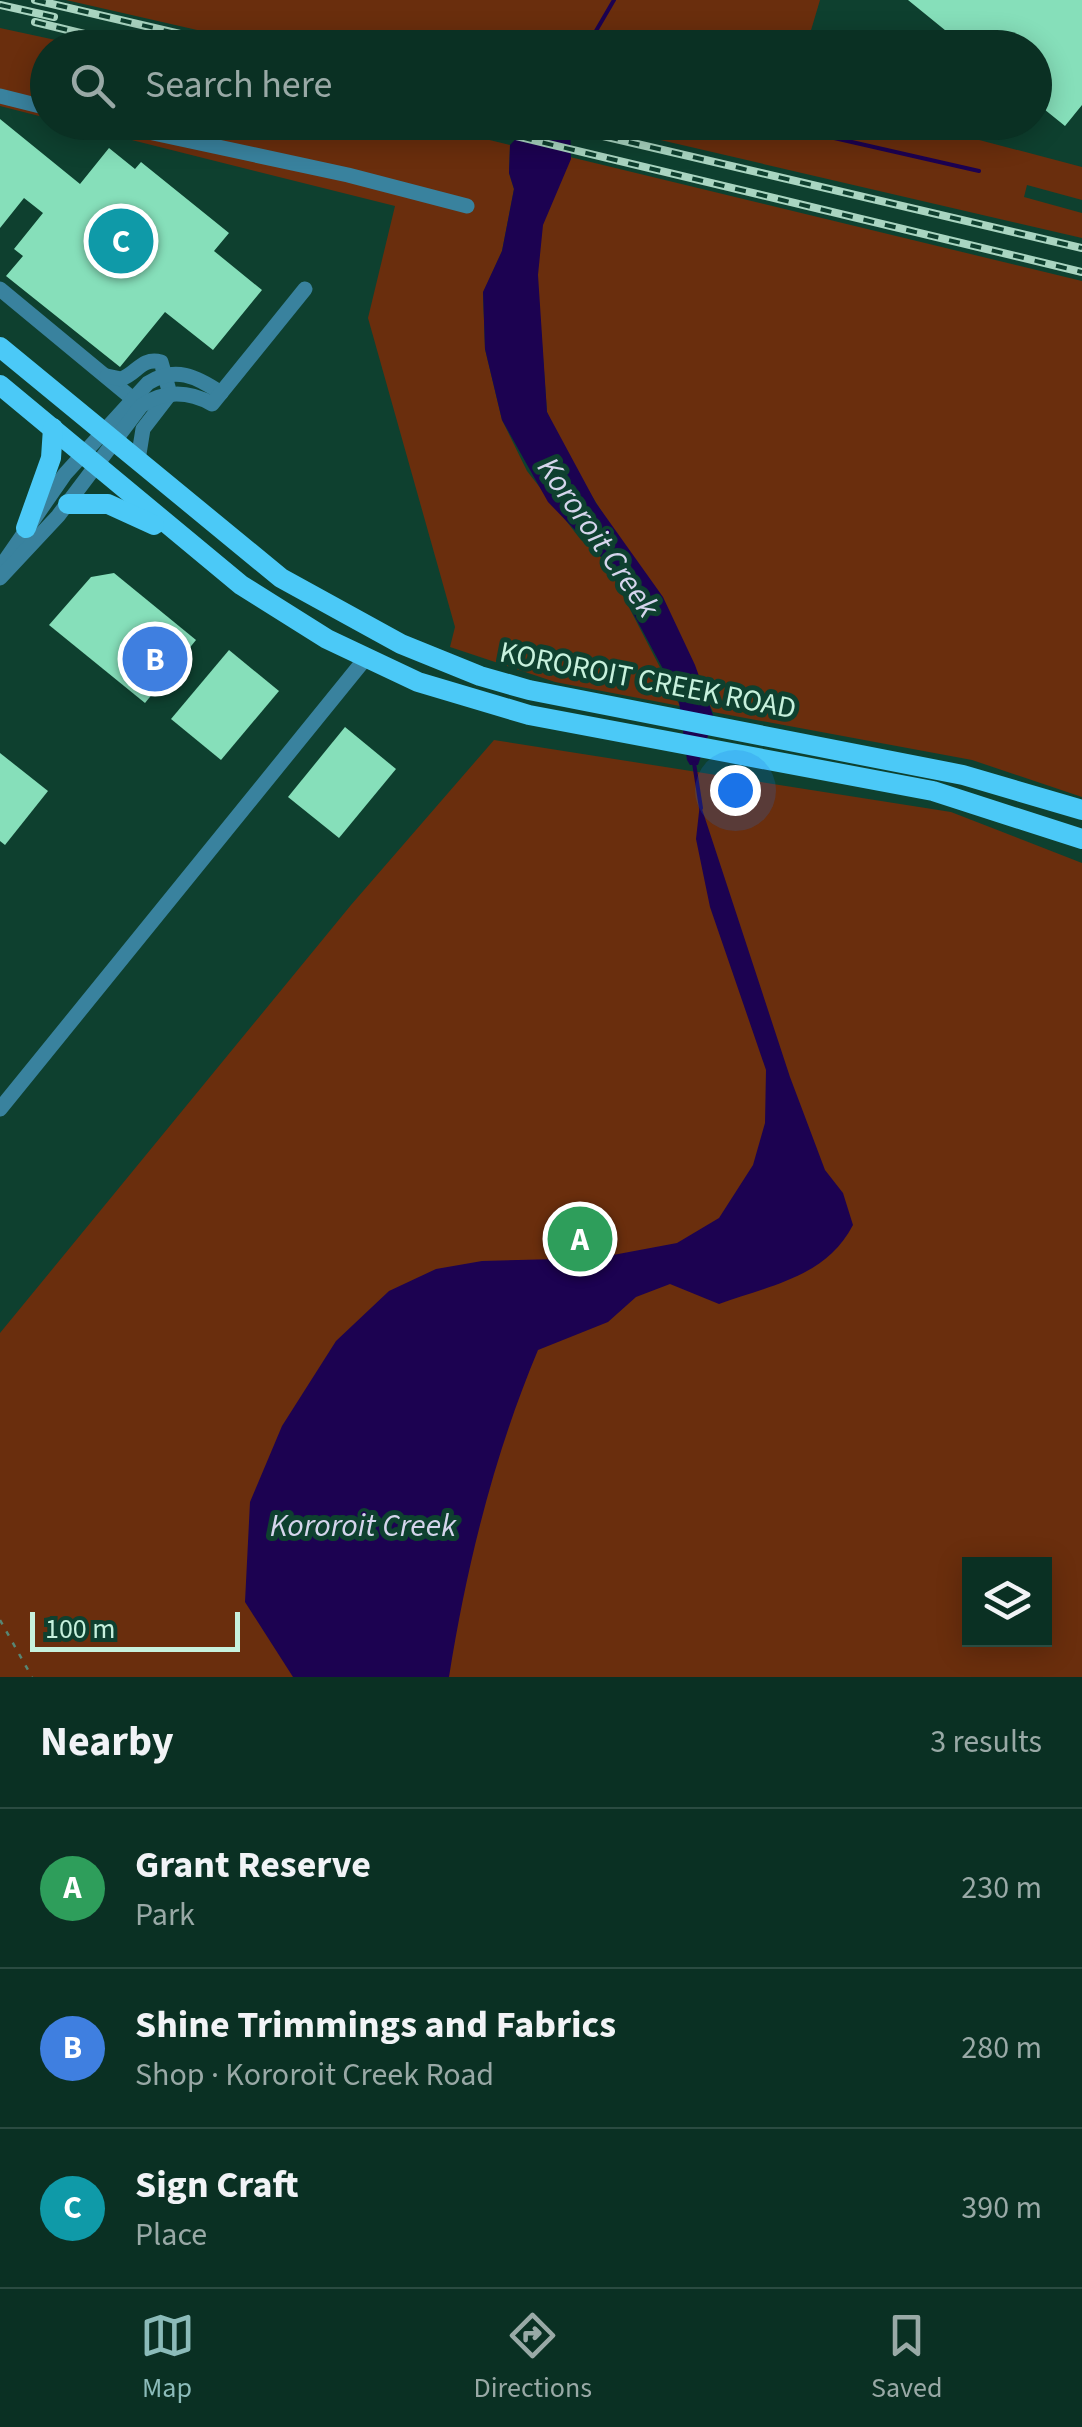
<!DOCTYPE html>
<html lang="en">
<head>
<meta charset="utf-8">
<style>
  body { margin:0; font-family:"Source Sans 3",sans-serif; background:#13382b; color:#f1f3f6 }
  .controls { position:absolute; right:30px; bottom:30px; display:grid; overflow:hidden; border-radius:0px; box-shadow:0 5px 25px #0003 }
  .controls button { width:90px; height:90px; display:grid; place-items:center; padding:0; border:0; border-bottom:2px solid #2a4b41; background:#0a3023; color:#f1f3f6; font:50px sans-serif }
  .scale { position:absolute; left:30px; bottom:25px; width:210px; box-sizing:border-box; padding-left:10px; border:5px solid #c7f1dd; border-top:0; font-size:28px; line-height:35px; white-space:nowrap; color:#c7f1dd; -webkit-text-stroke:8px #0e402f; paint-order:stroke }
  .you { position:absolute; left:735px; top:790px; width:35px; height:35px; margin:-25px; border:8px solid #fff; border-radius:50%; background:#1a73e8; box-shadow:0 0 0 15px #1a73e833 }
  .badge { display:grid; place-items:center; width:65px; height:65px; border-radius:50%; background:#8bbbb9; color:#fff; font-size:32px; font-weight:700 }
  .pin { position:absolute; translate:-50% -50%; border:5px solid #fff; box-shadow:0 2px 10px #0006 }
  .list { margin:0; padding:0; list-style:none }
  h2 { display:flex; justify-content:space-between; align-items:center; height:130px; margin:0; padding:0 40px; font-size:42px }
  h2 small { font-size:32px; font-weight:400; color:#99a9a6 }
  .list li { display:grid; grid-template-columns:65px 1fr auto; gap:30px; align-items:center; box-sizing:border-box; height:160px; padding:0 40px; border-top:2px solid #2a4b41 }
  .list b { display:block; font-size:38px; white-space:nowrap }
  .list p { margin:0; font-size:32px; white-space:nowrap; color:#99a9a6 }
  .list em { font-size:32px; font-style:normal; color:#99a9a6 }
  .icon { flex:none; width:55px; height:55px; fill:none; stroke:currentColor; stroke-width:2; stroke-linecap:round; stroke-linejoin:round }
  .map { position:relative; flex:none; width:1082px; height:1677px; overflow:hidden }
  .search { position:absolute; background:#0a3023; box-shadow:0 5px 25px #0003; left:30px; right:30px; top:30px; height:110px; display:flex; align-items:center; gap:25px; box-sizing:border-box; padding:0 35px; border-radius:55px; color:#99a9a6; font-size:38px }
  .sheet { height:610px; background:#0a3023 }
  nav { display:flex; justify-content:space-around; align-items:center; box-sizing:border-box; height:140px; border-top:2px solid #2a4b41; background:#0a3023; font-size:28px; color:#99a9a6 }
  nav a { display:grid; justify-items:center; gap:5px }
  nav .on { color:#8bbbb9 }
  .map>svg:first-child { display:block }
  .green { fill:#6a2e0d; fill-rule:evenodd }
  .water { fill:#1c0251 }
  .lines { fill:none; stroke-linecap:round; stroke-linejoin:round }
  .stream { stroke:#1c0251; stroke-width:4 }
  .building { fill:#86dfba }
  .path { stroke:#578674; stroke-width:2.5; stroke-dasharray:5 8; stroke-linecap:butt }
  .minor { stroke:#39829e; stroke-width:15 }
  .major { stroke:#4bc9f7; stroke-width:20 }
  .rail-casing { stroke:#a9d5c1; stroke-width:8 }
  .rail { stroke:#0e402f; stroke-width:4; stroke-dasharray:11; stroke-linecap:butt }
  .labels { text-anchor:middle; stroke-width:10; stroke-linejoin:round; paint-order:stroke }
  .street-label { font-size:30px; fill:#c7f1dd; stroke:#0e402f }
  .water-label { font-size:32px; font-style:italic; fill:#d5d5ec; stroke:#0e402f }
</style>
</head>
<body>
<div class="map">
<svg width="1082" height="1677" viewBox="0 0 1082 1677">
  <rect width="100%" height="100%" fill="#0e402f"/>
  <g class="green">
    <polygon points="66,0 820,0 806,47 271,47"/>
    <polygon points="0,28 88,47 48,48 47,118 0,106"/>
    <polygon points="416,122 510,145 509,173 514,189 502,251 483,293 485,349 502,420 527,471 581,540 605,561 680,706 555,682 450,647 455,627 368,318 395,206 64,123"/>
    <polygon points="587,123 915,123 1082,167 1082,200 1027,185 1024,197 1082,213 1082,238"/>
    <polygon points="570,157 1082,281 1082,797 972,760 713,712 678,634 562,448 547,412 537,275 542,225"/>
    <path d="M 494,740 L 951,812 L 1082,863 L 1082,1677 L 0,1677 L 0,1333 L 351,905 ZM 970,1564 L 1044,1564 L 1044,1640 L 970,1640 Z"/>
  </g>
  <g class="water">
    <polygon points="531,123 570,123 571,159 543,225 538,275 547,412 596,503 663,597 695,665 714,718 698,765 690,765 687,760 679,702 670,682 605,561 548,502 502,420 485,349 483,292 502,251 514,189 509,173 510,145"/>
    <path d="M 700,803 L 790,1077 L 825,1170 L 843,1193 L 853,1225 C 826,1277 771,1285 719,1304 L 670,1284 L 636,1297 L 608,1322 L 538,1350 C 494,1455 467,1564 449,1677 L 293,1677 L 245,1602 L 250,1502 L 282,1426 L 336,1341 L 389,1291 L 436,1269 L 482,1261 L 597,1258 L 677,1243 L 719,1218 L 753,1165 L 765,1123 L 766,1070 L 710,907 L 696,839 Z"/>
  </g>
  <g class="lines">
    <g class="stream">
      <polyline points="586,48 614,0"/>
      <polyline points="764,122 979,171"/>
      <polyline points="694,763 701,808"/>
    </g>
  </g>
  <g class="building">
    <polygon points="908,0 1082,0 1082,105 1065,126 1034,101 1034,48 967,48"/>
    <polygon points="0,119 80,184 109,148 135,169 141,162 229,233 214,251 262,290 213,350 165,312 120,367 6,276 23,256 14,249 43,213 24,198 0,228"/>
    <polygon points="114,573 196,640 145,703 49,625 91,577"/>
    <polygon points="229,650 279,691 221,760 171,719"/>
    <polygon points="345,727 396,769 339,838 288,797"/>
    <polygon points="0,753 48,791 5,845 0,841"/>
  </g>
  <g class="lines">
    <polyline class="path" points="0,1620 32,1677"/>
    <g class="minor">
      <polyline points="0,96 48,108"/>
      <polyline points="102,122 348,175 467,206"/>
      <polyline points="0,289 139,404"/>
      <path d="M 107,376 L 121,379 C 137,374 141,357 161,362 L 170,394 L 143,429 L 138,460"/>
      <path d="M 0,568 L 65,474 L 148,383 C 175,366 196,376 221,393"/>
      <path d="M 0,578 L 58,516 L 141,406 C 163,390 189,391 212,404 L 305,289"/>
      <polyline points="0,1109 365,659"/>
    </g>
    <g class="major">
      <polyline points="0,347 281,578 401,644 480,676 529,690 963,775 1082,810"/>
      <polyline points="0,385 241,585 327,639 418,682 529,715 933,791 1082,839"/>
      <polyline points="68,504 108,504 154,525"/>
      <polyline points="26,528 51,458 53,428"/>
    </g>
    <g class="rail-casing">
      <g id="rail">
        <polyline points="35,0 240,48"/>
        <polyline points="0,5 54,17"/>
        <polyline points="35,22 142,48"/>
        <polyline points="457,122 1082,272"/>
        <polyline points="543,122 1082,248"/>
      </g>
    </g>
    <use href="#rail" class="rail"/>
  </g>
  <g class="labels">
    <g class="street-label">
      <text transform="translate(648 680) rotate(11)" y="10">KOROROIT CREEK ROAD</text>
    </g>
    <g class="water-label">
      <text transform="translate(599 537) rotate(55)" y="11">Kororoit Creek</text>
      <text x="363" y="1536">Kororoit Creek</text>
    </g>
  </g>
</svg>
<div class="controls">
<button><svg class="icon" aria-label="layers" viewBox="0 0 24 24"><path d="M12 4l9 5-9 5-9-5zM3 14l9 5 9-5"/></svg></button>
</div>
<div class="scale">100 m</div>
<div class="you"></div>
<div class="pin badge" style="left:580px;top:1239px;background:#2e9e5b">A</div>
<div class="pin badge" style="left:155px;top:659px;background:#3f7fe0">B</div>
<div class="pin badge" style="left:121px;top:241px;background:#0f9aa8">C</div>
<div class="search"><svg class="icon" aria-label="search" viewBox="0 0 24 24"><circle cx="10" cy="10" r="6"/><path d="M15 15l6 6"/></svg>Search here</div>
</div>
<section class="sheet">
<h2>Nearby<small>3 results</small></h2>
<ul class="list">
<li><span class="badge" style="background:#2e9e5b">A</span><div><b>Grant Reserve</b><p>Park</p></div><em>230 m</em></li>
<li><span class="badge" style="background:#3f7fe0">B</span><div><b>Shine Trimmings and Fabrics</b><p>Shop · Kororoit Creek Road</p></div><em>280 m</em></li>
<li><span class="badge" style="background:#0f9aa8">C</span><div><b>Sign Craft</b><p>Place</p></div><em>390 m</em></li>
</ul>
</section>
<nav>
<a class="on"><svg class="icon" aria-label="map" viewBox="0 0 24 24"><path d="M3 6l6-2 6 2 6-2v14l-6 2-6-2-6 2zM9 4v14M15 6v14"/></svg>Map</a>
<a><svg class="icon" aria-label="directions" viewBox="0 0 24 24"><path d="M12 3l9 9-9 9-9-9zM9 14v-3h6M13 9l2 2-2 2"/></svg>Directions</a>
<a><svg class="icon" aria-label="saved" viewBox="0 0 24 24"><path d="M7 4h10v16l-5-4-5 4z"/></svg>Saved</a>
</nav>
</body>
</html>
